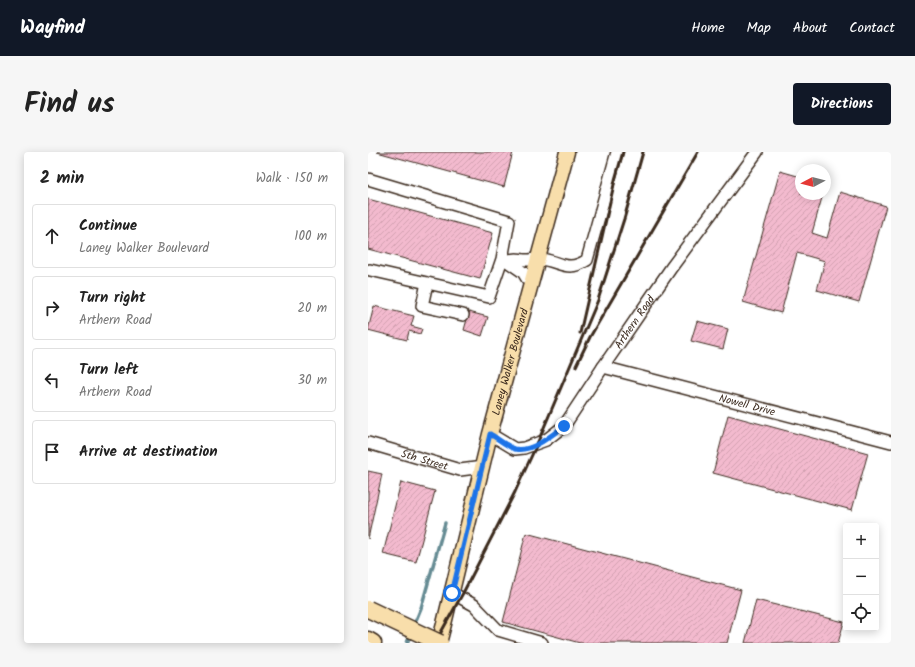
<!DOCTYPE html>
<html lang="en">
<head>
<meta charset="utf-8">
<style>
  body { margin:0; font-family:Kalam,sans-serif; background:#f6f6f6; color:#222 }
  .controls { position:absolute; right:12px; bottom:12px; display:grid; overflow:hidden; border-radius:4px; box-shadow:0 2px 10px #0003 }
  .controls button { width:36px; height:36px; display:grid; place-items:center; padding:0; border:0; border-bottom:1px solid #e0e0e0; background:#fff; color:#222; font:20px sans-serif }
  .compass { position:absolute; left:427px; top:12px; width:36px; height:36px; border-radius:50%; background:#fff; box-shadow:0 2px 10px #0003; rotate:263deg }
  .stop { position:absolute; width:12px; height:12px; margin:-9px; border:3px solid #1a73e8; border-radius:50%; background:#fff }
  .stop.end { background:#1a73e8; border-color:#fff; box-shadow:0 1px 4px #0008 }
  .list { margin:0; padding:0; list-style:none }
  h2 { display:flex; justify-content:space-between; align-items:center; height:52px; margin:0; padding:0 16px; font-size:17px }
  h2 small { font-size:13px; font-weight:400; color:#767676 }
  .list li { display:grid; grid-template-columns:26px 1fr auto; gap:12px; align-items:center; box-sizing:border-box; height:64px; margin:0 8px 8px; padding:0 8px; border:1px solid #e0e0e0; border-radius:4px }
  .list b { display:block; font-size:15px; white-space:nowrap }
  .list p { margin:0; font-size:13px; white-space:nowrap; color:#767676 }
  .list em { font-size:13px; font-style:normal; color:#767676 }
  .icon { flex:none; width:22px; height:22px; fill:none; stroke:currentColor; stroke-width:2; stroke-linecap:round; stroke-linejoin:round }
  .map { position:relative; flex:none; width:523px; height:491px; overflow:hidden; border-radius:4px }
  header { display:flex; align-items:center; gap:24px; box-sizing:border-box; height:56px; padding:0 20px; background:#111827; color:#fff }
  header strong { font-size:19px }
  nav { display:flex; gap:22px; margin-inline-start:auto; font-size:14px }
  .intro { display:flex; align-items:center; justify-content:space-between; box-sizing:border-box; height:96px; padding:0 24px }
  h1 { margin:0; font-size:28px }
  .button { padding:10px 18px; border-radius:4px; background:#111827; color:#fff; font-size:14px; font-weight:700 }
  main { display:flex; gap:24px; padding:0 24px }
  aside { flex:1; background:#fff; border-radius:4px; box-shadow:0 2px 10px #0003 }
  .map>svg:first-child { display:block }
  .lines { fill:none; stroke-linecap:round; stroke-linejoin:round }
  .stream { stroke:#668c94; stroke-width:3.5 }
  .building { fill:url(#building-hatch); stroke:#3b2a1e }
  .minor-casing { stroke:#3b2a1e; stroke-width:14 }
  .major-casing { stroke:#3b2a1e; stroke-width:17 }
  .highway-casing { stroke:#3b2a1e; stroke-width:19 }
  .minor { stroke:#fff; stroke-width:11 }
  .major { stroke:#f8deab; stroke-width:14 }
  .highway { stroke:#f8deab; stroke-width:16 }
  .rail { stroke:#3b2a1e; stroke-width:3 }
  .highway-bridge-casing { stroke:#3b2a1e; stroke-width:19; stroke-linecap:butt }
  .highway-bridge { stroke:#f8deab; stroke-width:16 }
  .route { stroke:#1a73e8; stroke-width:5 }
  .labels { text-anchor:middle; stroke-width:3; stroke-linejoin:round; paint-order:stroke }
  .street-label { font-size:11px; fill:#3b2a1e; stroke:#fff }
</style>
</head>
<body>
<header>
<strong>Wayfind</strong>
<nav><a>Home</a><a>Map</a><a>About</a><a>Contact</a></nav>
</header>
<div class="intro"><h1>Find us</h1><a class="button">Directions</a></div>
<main>
<aside>
<h2>2 min<small>Walk · 150 m</small></h2>
<ul class="list">
<li><svg class="icon" aria-label="ahead" viewBox="0 0 24 24"><path d="M12 20V5M6 11l6-6 6 6"/></svg><div><b>Continue</b><p>Laney Walker Boulevard</p></div><em>100 m</em></li>
<li><svg class="icon" aria-label="right" viewBox="0 0 24 24"><path d="M7 20v-9h11M14 6l5 5-5 5"/></svg><div><b>Turn right</b><p>Arthern Road</p></div><em>20 m</em></li>
<li><svg class="icon" aria-label="left" viewBox="0 0 24 24"><path d="M17 20v-9H6M10 6l-5 5 5 5"/></svg><div><b>Turn left</b><p>Arthern Road</p></div><em>30 m</em></li>
<li><svg class="icon" aria-label="arrive" viewBox="0 0 24 24"><path d="M6 21V4h12l-3 4 3 4H6"/></svg><div><b>Arrive at destination</b></div></li>
</ul>
</aside>
<div class="map">
<svg width="523" height="491" viewBox="0 0 523 491">
  <defs>
    <pattern id="building-hatch" width="6" height="6" patternUnits="userSpaceOnUse"><rect width="6" height="6" fill="#f3bace"/><path d="M-1 1l2-2M0 6l6-6M5 7l2-2" fill="none" stroke="#d1a0b0"/></pattern>
  </defs>
  <rect width="100%" height="100%" fill="#fff"/>
  <filter id="ink" filterUnits="userSpaceOnUse"><feTurbulence type="fractalNoise" baseFrequency=".025" numOctaves="2"/><feDisplacementMap in="SourceGraphic" scale="8" xChannelSelector="R" yChannelSelector="G"/><feConvolveMatrix kernelMatrix="1 2 1 2 8 2 1 2 1" color-interpolation-filters="sRGB"/></filter>
  <g filter="url(#ink)">
    <g class="lines">
      <g class="stream">
        <polyline points="46,473 53,456 77,371"/>
        <polyline points="39,491 43,481"/>
      </g>
    </g>
    <g class="building">
      <polygon points="9,0 145,0 136,35"/>
      <polygon points="412,19 433,25 433,42 455,42 444,81 459,86 472,40 518,54 491,150 449,138 457,109 429,101 413,161 375,150"/>
      <polygon points="0,47 125,81 112,127 0,97"/>
      <polygon points="6,154 46,164 43,174 54,177 52,182 41,179 39,188 0,178"/>
      <polygon points="101,160 120,165 114,184 96,178"/>
      <polygon points="329,169 360,177 355,197 323,189"/>
      <polygon points="360,263 500,301 484,358 345,321"/>
      <polygon points="0,319 14,322 0,387"/>
      <polygon points="33,330 67,339 48,410 15,402"/>
      <polygon points="158,381 373,438 359,491 212,491 135,470"/>
      <polygon points="388,448 476,470 470,491 377,491"/>
    </g>
    <g class="lines">
      <g class="minor-casing">
        <g id="minor">
          <polyline points="0,27 141,69 134,107 121,145 2,118"/>
          <polyline points="59,131 54,154 95,163"/>
          <path d="M 163,133 L 155,120 L 139,109 C 149,104 152,109 161,108 C 164,108 167,106 170,107 C 190,107 198,122 219,108 L 249,0"/>
          <path id="s1" d="M 235,215 L 523,290"/>
          <path id="s2" d="M 122,282 L 147,297 L 156,296 L 178,288 L 196,274 L 235,215 L 303,116 L 389,0"/>
          <path id="s3" d="M 0,291 L 92,318 L 115,315"/>
          <polyline points="84,441 106,453 130,478 174,491"/>
        </g>
      </g>
      <g class="major-casing">
        <g id="major">
          <path id="s4" d="M 71,491 L 76,472 L 122,282 L 199,0"/>
        </g>
      </g>
      <g class="highway-casing">
        <polyline id="highway" points="0,488 5,491"/>
      </g>
      <use href="#minor" class="minor"/>
      <use href="#major" class="major"/>
      <use href="#highway" class="highway"/>
      <g class="rail">
        <polyline points="212,181 247,28 255,0"/>
        <polyline points="208,214 222,185 330,0"/>
        <polyline points="67,491 95,441 147,340 169,292 230,148 256,67 275,0"/>
      </g>
      <g class="highway-bridge-casing">
        <polyline id="highway-bridge" points="0,457 72,491"/>
      </g>
      <use href="#highway-bridge" class="highway-bridge"/>
    </g>
  </g>
  <g class="lines" filter="url(#ink)">
    <path class="route" d="M 84,441 L 122,282 C 129,286 140,295 147,297 C 163,301 184,283 196,274"/>
  </g>
  <g class="labels">
    <g class="street-label">
      <text dy="4" stroke="none"><textPath href="#s2" startOffset="210">Arthern Road</textPath></text>
      <text dy="4" stroke="none"><textPath href="#s4" startOffset="290">Laney Walker Boulevard</textPath></text>
      <text dy="4" stroke="none"><textPath href="#s1" startOffset="149">Nowell Drive</textPath></text>
      <text dy="4" stroke="none"><textPath href="#s3" startOffset="59">5th Street</textPath></text>
    </g>
  </g>
</svg>
<div class="controls">
<button>+</button>
<button>−</button>
<button><svg class="icon" aria-label="locate" viewBox="0 0 24 24"><circle cx="12" cy="12" r="6"/><path d="M12 2v4M12 18v4M2 12h4M18 12h4"/></svg></button>
</div>
<svg class="compass" viewBox="-18 -18 36 36"><path d="M0-13l5 13h-10z" fill="#e53935"/><path d="M0 13l5-13h-10z" fill="#767676"/></svg>
<div class="stop" style="left:84px;top:441px"></div>
<div class="stop end" style="left:196px;top:274px"></div>
</div>
</main>
</body>
</html>
